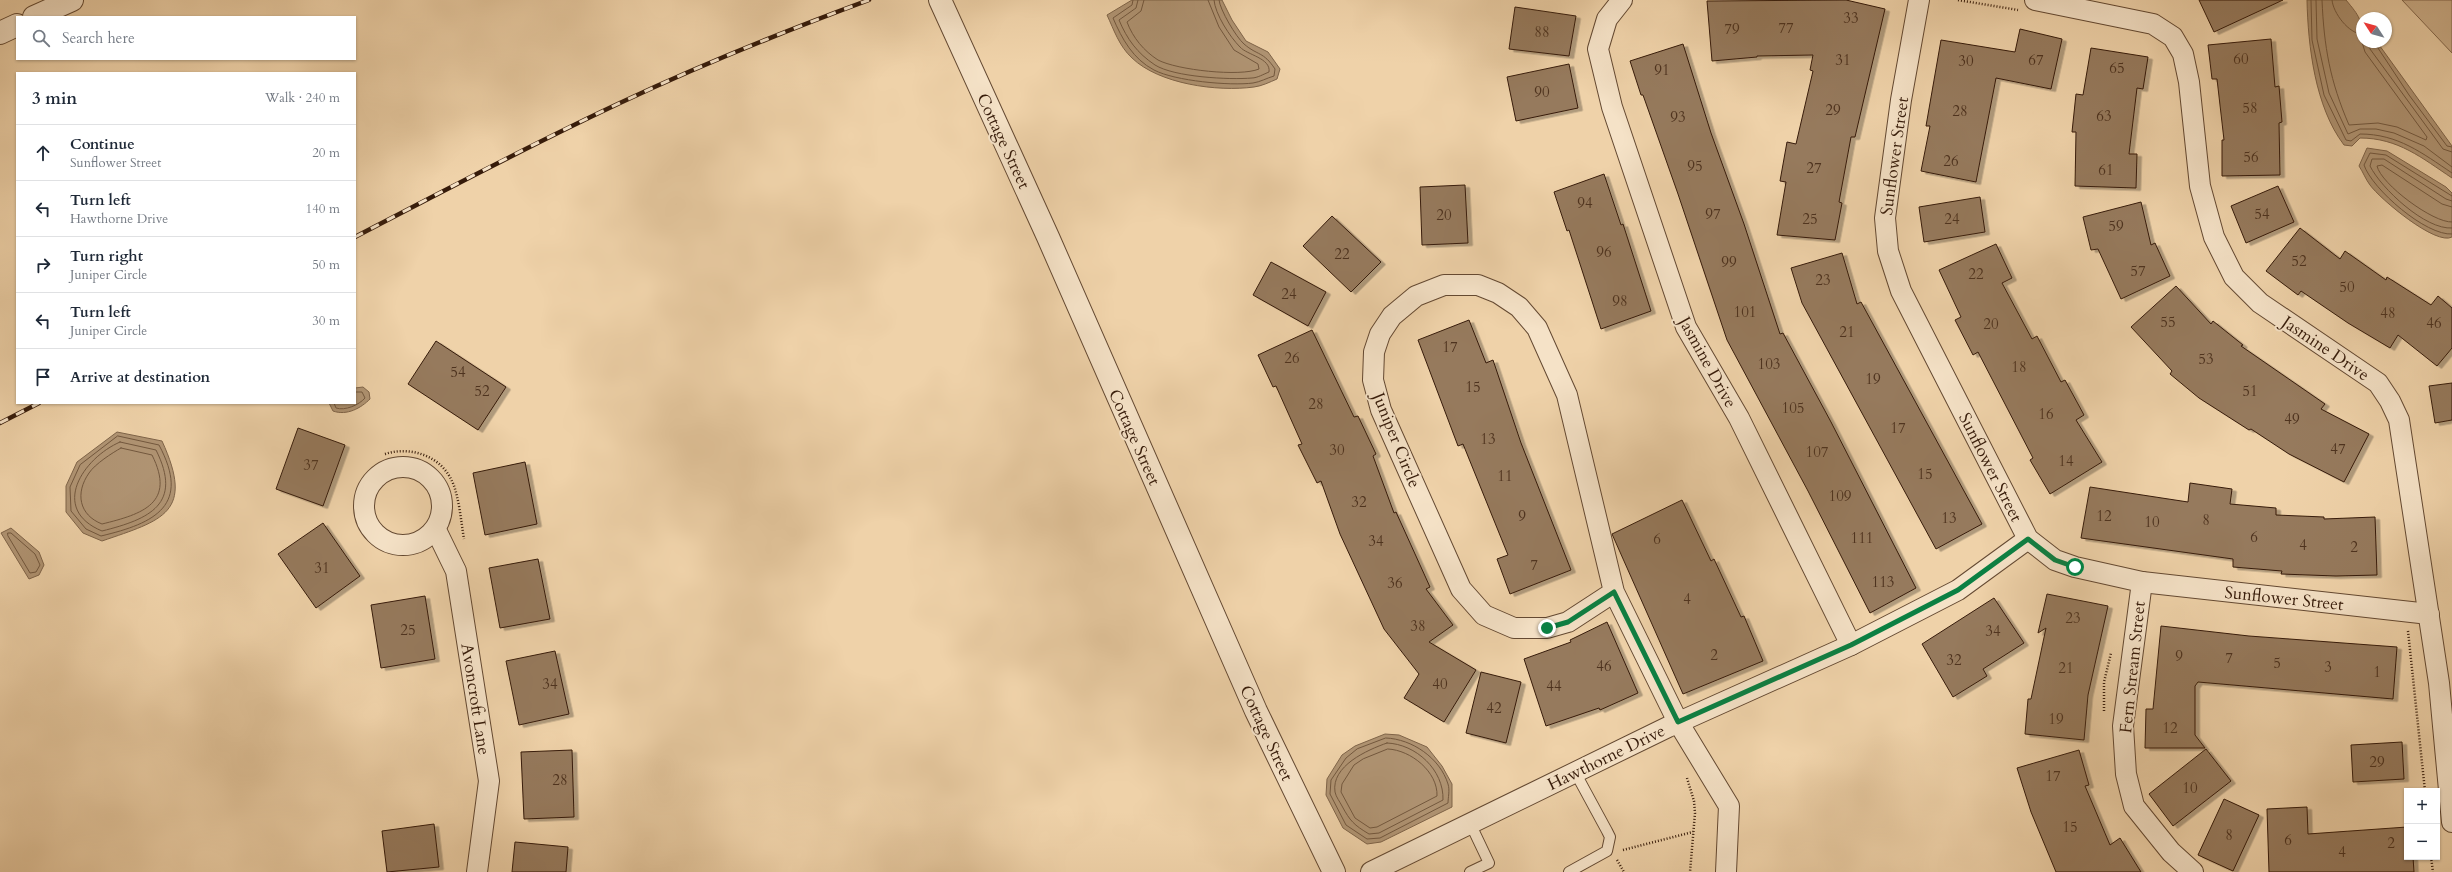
<!DOCTYPE html>
<html lang="en">
<head>
<meta charset="utf-8">
<style>
  body { margin:0; font-family:Cardo,serif; background:#f6f6f7; color:#1f2937 }
  .controls { position:absolute; right:12px; bottom:12px; display:grid; overflow:hidden; border-radius:0px; box-shadow:0 1px 3px #0004 }
  .controls button { width:36px; height:36px; display:grid; place-items:center; padding:0; border:0; border-bottom:1px solid #e0e1e3; background:#fff; color:#1f2937; font:20px sans-serif }
  .compass { position:absolute; left:2356px; top:12px; width:36px; height:36px; border-radius:50%; background:#fff; box-shadow:0 1px 3px #0004; rotate:306deg }
  .stop { position:absolute; width:12px; height:12px; margin:-9px; border:3px solid #0b8043; border-radius:50%; background:#fff }
  .stop.end { background:#0b8043; border-color:#fff; box-shadow:0 1px 4px #0008 }
  .list { margin:0; padding:0; list-style:none }
  h2 { display:flex; justify-content:space-between; align-items:center; height:52px; margin:0; padding:0 16px; font-size:17px }
  h2 small { font-size:13px; font-weight:400; color:#747a83 }
  .list li { display:grid; grid-template-columns:26px 1fr auto; gap:12px; align-items:center; box-sizing:border-box; height:56px; padding:0 16px; border-top:1px solid #e0e1e3 }
  .list b { display:block; font-size:15px; white-space:nowrap }
  .list p { margin:0; font-size:13px; white-space:nowrap; color:#747a83 }
  .list em { font-size:13px; font-style:normal; color:#747a83 }
  .icon { flex:none; width:22px; height:22px; fill:none; stroke:currentColor; stroke-width:2; stroke-linecap:round; stroke-linejoin:round }
  .map { position:relative; flex:none; width:2452px; height:872px; overflow:hidden }
  .search { position:absolute; background:#fff; box-shadow:0 1px 3px #0004; left:16px; top:16px; width:340px; height:44px; display:flex; align-items:center; gap:10px; box-sizing:border-box; padding:0 14px; border-radius:0px; color:#747a83; font-size:15px }
  .panel { position:absolute; background:#fff; box-shadow:0 1px 3px #0004; left:16px; top:72px; width:340px; height:332px; border-radius:0px }
  .map>svg:first-child { display:block }
  .green { fill:#d0b38e; stroke:#83674c }
  .water { fill:#b09473; stroke:#7f6449 }
  .lines { fill:none; stroke-linecap:round; stroke-linejoin:round }
  .shore { stroke:#73583e; stroke-width:1 }
  .building { fill:#967a5d; stroke:#361b0a; filter:url(#shadow) }
  .service-casing { stroke:#644932; stroke-width:12 }
  .minor-casing { stroke:#644932; stroke-width:22 }
  .tertiary-casing { stroke:#644932; stroke-width:24 }
  .path { stroke:#361b0a; stroke-width:2.5; stroke-dasharray:1 2; stroke-linecap:butt }
  .service { stroke:#f5e2c7; stroke-width:10 }
  .minor { stroke:#f5e2c7; stroke-width:20 }
  .tertiary { stroke:#f5e2c7; stroke-width:22 }
  .rail-casing { stroke:#361b0a; stroke-width:4.5 }
  .rail { stroke:#f5e2c7; stroke-width:3; stroke-dasharray:9; stroke-linecap:butt }
  .route { stroke:#0b8043; stroke-width:5 }
  .labels { text-anchor:middle; stroke-width:4; stroke-linejoin:round; paint-order:stroke }
  .number-label { font-size:15px; fill:#4e331f }
  .street-label { font-size:17px; fill:#361b0a; stroke:#f5e2c7 }
</style>
</head>
<body>
<div class="map">
<svg width="2452" height="872" viewBox="0 0 2452 872">
  <defs>
    <filter id="shadow"><feDropShadow dx="4.5" dy="2.5" stdDeviation="0" flood-color="#0004"/></filter>
  </defs>
  <rect width="100%" height="100%" fill="#efd2a9"/>
  <filter id="stains"><feTurbulence type="fractalNoise" baseFrequency=".005" numOctaves="4"/><feColorMatrix values="0 0 0 0 .2 0 0 0 0 .09 0 0 0 0 .02 0 0 0 .5 -.17"/></filter>
  <radialGradient id="worn" r=".72"><stop offset=".6" stop-color="#630" stop-opacity="0"/><stop offset="1" stop-color="#630" stop-opacity=".3"/></radialGradient>
  <polygon class="green" points="2402,0 2452,0 2452,53"/>
  <g class="water">
    <path d="M 1132,0 L 1222,0 L 1232,20 L 1246,41 L 1268,52 L 1280,69 L 1277,79 C 1270,82 1262,86 1254,87 C 1217,92 1159,84 1132,58 C 1119,46 1114,30 1107,15 Z"/>
    <path d="M 2307,0 L 2346,0 C 2360,17 2362,19 2362,42 L 2377,42 L 2452,146 L 2452,178 C 2422,158 2398,138 2360,138 L 2352,146 L 2344,145 C 2315,107 2308,46 2307,0 Z"/>
    <path d="M 2367,148 L 2387,151 L 2446,187 L 2452,193 L 2452,237 C 2436,246 2380,199 2370,185 C 2366,180 2363,172 2359,166 Z"/>
    <path d="M 363,387 L 369,392 L 370,399 C 361,408 347,416 333,411 L 329,403 L 355,403 L 355,388 Z"/>
    <path d="M 117,432 L 162,441 C 195,513 163,520 102,541 L 83,533 L 66,512 L 66,486 L 77,462 Z"/>
    <polygon points="11,528 39,552 44,565 39,575 29,579 1,533"/>
    <polygon points="1385,734 1399,735 1427,747 1442,766 1452,784 1452,807 1381,842 1367,844 1343,828 1326,795 1327,779 1342,755 1355,746"/>
  </g>
  <g class="lines">
    <g class="shore">
      <path d="M 1133,0 L 1132,5 L 1113,18 C 1122,39 1133,59 1154,70 C 1175,81 1230,86 1253,83 C 1260,82 1267,78 1274,76 L 1275,69 C 1263,51 1258,56 1244,44 C 1236,37 1220,10 1219,0"/>
      <path d="M 1138,0 L 1136,8 L 1119,20 C 1127,39 1137,53 1155,65 C 1174,77 1229,80 1252,78 C 1257,78 1264,74 1269,72 C 1271,58 1247,55 1240,47 C 1230,37 1215,14 1214,0"/>
      <path d="M 1144,0 L 1141,11 L 1127,22 C 1133,38 1144,51 1158,60 C 1177,70 1240,77 1259,69 L 1258,64 L 1234,50 L 1219,27 L 1208,0"/>
      <path d="M 2311,0 L 2312,40 L 2324,95 L 2346,140 L 2351,141 L 2360,134 C 2398,134 2422,153 2452,173"/>
      <polyline points="2316,0 2317,39 2329,93 2348,134 2360,129 2376,129 2394,133 2424,146 2452,167"/>
      <path d="M 2322,0 C 2324,47 2330,81 2349,125 L 2378,123 L 2397,127 L 2426,140 L 2427,137 L 2365,52 L 2362,42"/>
      <path d="M 2332,0 C 2333,13 2349,34 2362,34"/>
      <polyline points="2369,42 2370,49 2443,149 2452,152"/>
      <polyline points="2374,42 2409,95 2447,146 2452,147"/>
      <path d="M 2452,196 L 2386,155 L 2370,153 L 2364,165 C 2372,189 2426,236 2452,234"/>
      <path d="M 2452,201 L 2446,199 L 2384,159 L 2372,159 L 2370,166 C 2381,188 2425,230 2452,228"/>
      <path d="M 2452,207 L 2442,204 L 2382,165 L 2377,166 C 2381,184 2433,223 2452,222"/>
      <path d="M 334,403 L 336,408 C 345,411 359,405 365,398 L 362,392 L 355,392"/>
      <path d="M 118,436 L 159,445 C 191,505 156,523 101,536 L 86,529 L 71,511 L 70,487 L 80,465 Z"/>
      <path d="M 120,442 L 156,450 C 183,504 150,519 102,531 C 49,509 83,458 120,442 Z"/>
      <path d="M 121,448 L 152,455 C 176,503 143,514 102,524 C 79,515 75,493 89,473 C 95,464 112,453 121,448 Z"/>
      <polygon points="8,533 11,533 35,554 40,565 36,572 30,573 8,536"/>
      <path d="M 1386,738 C 1412,739 1440,758 1448,784 C 1450,790 1448,798 1448,803 L 1380,838 L 1367,839 L 1346,825 L 1330,794 L 1331,780 L 1346,758 L 1357,749 Z"/>
      <path d="M 1387,743 C 1416,744 1444,770 1443,800 L 1379,833 L 1369,834 C 1354,825 1350,821 1342,806 C 1340,802 1336,797 1335,792 C 1331,766 1367,750 1387,743 Z"/>
      <path d="M 1388,749 C 1411,750 1438,772 1437,796 L 1377,827 L 1370,828 L 1355,818 L 1341,792 L 1342,784 L 1354,765 L 1363,759 Z"/>
    </g>
  </g>
  <g class="building">
    <polygon points="1846,0 1885,9 1855,137 1851,137 1839,202 1842,203 1835,240 1777,235 1786,182 1780,181 1787,142 1796,144 1813,71 1810,70 1813,55 1757,56 1757,57 1712,61 1707,1"/>
    <polygon points="2199,0 2283,0 2214,32"/>
    <polygon points="1515,7 1576,16 1569,56 1509,49"/>
    <polygon points="2020,29 2062,39 2051,89 1996,78 1976,182 1921,171 1930,126 1926,126 1941,40 2015,52"/>
    <polygon points="2271,39 2275,87 2279,86 2282,122 2279,123 2280,175 2222,176 2222,140 2224,140 2217,79 2212,79 2208,45"/>
    <polygon points="1683,44 1711,133 1744,224 1780,334 1783,333 1831,422 1916,588 1870,613 1808,491 1727,340 1678,194 1643,95 1641,95 1630,61"/>
    <polygon points="2091,48 2148,57 2143,89 2137,88 2129,154 2137,154 2136,188 2075,186 2076,132 2072,132 2076,94 2083,95"/>
    <polygon points="1569,64 1578,108 1516,121 1507,77"/>
    <polygon points="1604,174 1621,225 1623,224 1651,311 1601,329 1569,230 1567,231 1554,192"/>
    <polygon points="1465,185 1468,243 1422,245 1420,187"/>
    <polygon points="2278,186 2294,222 2246,243 2231,206"/>
    <polygon points="1980,197 1985,232 1924,242 1919,207"/>
    <polygon points="2141,202 2151,245 2155,243 2170,276 2121,299 2098,249 2091,250 2083,217"/>
    <polygon points="1332,216 1381,262 1351,292 1303,246"/>
    <polygon points="2300,228 2340,259 2345,251 2386,280 2387,277 2431,305 2438,296 2452,308 2452,348 2437,366 2398,335 2390,348 2348,323 2301,291 2298,295 2266,271"/>
    <polygon points="1996,244 2012,278 2002,283 2032,339 2037,336 2061,382 2065,380 2084,415 2076,420 2102,462 2050,494 2030,460 2033,458 1978,352 1973,355 1955,320 1961,317 1939,270"/>
    <polygon points="1842,253 1857,304 1861,302 1982,524 1936,549 1802,303 1791,268"/>
    <polygon points="1271,262 1326,292 1308,326 1253,295"/>
    <polygon points="2176,286 2211,324 2213,321 2243,345 2241,346 2325,404 2321,409 2369,434 2344,482 2289,454 2251,429 2249,430 2199,398 2170,374 2172,371 2131,327"/>
    <polygon points="1469,320 1486,363 1493,360 1521,443 1571,570 1510,594 1497,559 1508,555 1463,444 1458,446 1418,340"/>
    <polygon points="1312,330 1354,417 1358,416 1376,454 1373,456 1394,513 1396,512 1430,587 1426,589 1453,625 1429,642 1476,670 1444,722 1404,698 1419,674 1384,629 1340,534 1321,481 1317,483 1298,445 1302,444 1276,386 1273,387 1258,355"/>
    <polygon points="436,341 506,387 478,430 408,384"/>
    <polygon points="2452,383 2452,420 2435,423 2429,386"/>
    <polygon points="298,428 345,445 323,506 276,489"/>
    <polygon points="525,462 537,524 485,535 473,473"/>
    <polygon points="2190,483 2232,489 2230,504 2276,508 2276,515 2324,517 2324,519 2375,517 2377,575 2336,576 2281,574 2282,571 2233,567 2233,559 2081,538 2090,487 2188,502"/>
    <polygon points="1682,500 1711,561 1714,559 1741,617 1744,616 1763,661 1683,694 1612,534"/>
    <polygon points="323,523 360,576 316,608 278,554"/>
    <polygon points="538,559 550,619 500,628 489,568"/>
    <polygon points="2047,594 2108,606 2088,695 2084,740 2025,734 2028,699 2031,699 2046,628 2038,633"/>
    <polygon points="425,596 435,659 381,668 371,605"/>
    <polygon points="1994,598 2024,643 1983,669 1987,676 1953,697 1922,644"/>
    <polygon points="1607,622 1638,693 1600,710 1599,708 1546,726 1524,659 1571,642 1570,640"/>
    <polygon points="2161,626 2249,636 2397,647 2393,699 2198,682 2195,686 2195,735 2205,748 2145,748 2146,709 2153,709"/>
    <polygon points="555,651 569,714 519,725 506,661"/>
    <polygon points="1481,672 1521,682 1506,743 1466,733"/>
    <polygon points="2402,742 2404,779 2353,782 2351,745"/>
    <polygon points="2206,749 2231,781 2173,826 2149,794"/>
    <polygon points="572,750 574,817 524,819 521,752"/>
    <polygon points="2079,750 2089,785 2085,786 2110,845 2120,838 2141,872 2056,872 2031,812 2017,768"/>
    <polygon points="2224,799 2259,815 2233,871 2198,855"/>
    <polygon points="2307,807 2308,834 2407,827 2407,857 2413,857 2414,872 2269,872 2267,809"/>
    <polygon points="434,824 439,867 387,872 382,831"/>
    <polygon points="515,842 568,847 566,872 512,872"/>
  </g>
  <g class="lines">
    <g class="service-casing">
      <g id="service">
        <polyline points="1470,872 1489,863 1470,823"/>
        <polyline points="1569,872 1607,851 1610,837 1607,831 1575,772"/>
      </g>
    </g>
    <g class="minor-casing">
      <g id="minor">
        <polyline points="1622,0 1607,19 1598,49 1612,107 1686,327 1739,418 1851,645"/>
        <polyline points="1919,0 1901,100 1885,218 1888,251 1901,291 2028,539 2055,560 2075,567 2142,582 2429,614"/>
        <polyline points="2035,0 2153,24 2173,37 2183,54 2189,82 2200,186 2214,237 2234,277 2260,303 2378,383 2390,401 2399,420 2439,683 2452,822"/>
        <circle cx="403" cy="506" r="39"/>
        <polyline points="436,530 456,571 489,781 477,872"/>
        <polyline points="2142,582 2123,726 2126,774 2134,806 2171,852 2193,872"/>
        <polyline points="1614,592 1568,622 1547,628 1514,628 1484,615 1461,589 1381,410 1373,380 1374,352 1380,334 1392,316 1416,296 1444,285 1478,285 1498,293 1519,307 1537,328 1567,395 1614,592 1678,722 1729,806 1726,872"/>
        <polyline points="1371,872 1668,727 1851,645 1958,590 2028,539"/>
      </g>
    </g>
    <g class="tertiary-casing">
      <g id="tertiary">
        <polyline points="940,0 1048,237 1256,711 1334,872"/>
        <polyline points="34,17 72,0"/>
        <polyline points="0,33 17,25"/>
      </g>
    </g>
    <g class="path">
      <polyline points="1958,0 2018,10"/>
      <path d="M 385,454 C 409,446 439,455 451,479 C 459,494 461,522 464,539"/>
      <polyline points="2408,631 2425,791"/>
      <polyline points="2104,711 2104,682 2111,653"/>
      <polyline points="1687,778 1694,801 1695,813 1690,872"/>
      <polyline points="1623,850 1693,832"/>
      <polyline points="2431,857 2433,872"/>
      <polyline points="1617,860 1624,872"/>
    </g>
    <use href="#service" class="service"/>
    <use href="#minor" class="minor"/>
    <use href="#tertiary" class="tertiary"/>
    <g class="rail-casing">
      <g id="rail">
        <path d="M 355,237 C 443,191 532,144 622,102 C 703,64 785,31 869,0"/>
        <polyline points="0,423 39,403"/>
      </g>
    </g>
    <use href="#rail" class="rail"/>
  </g>
  <g class="lines">
    <polyline class="route" points="1547,628 1568,622 1614,592 1678,722 1851,645 1958,590 2028,539 2055,560 2075,567"/>
  </g>
  <g class="labels">
    <g class="number-label">
      <text x="1851" y="23">33</text>
      <text x="1786" y="33">77</text>
      <text x="1732" y="34">79</text>
      <text x="1542" y="37">88</text>
      <text x="2241" y="64">60</text>
      <text x="1843" y="65">31</text>
      <text x="2036" y="65">67</text>
      <text x="1966" y="66">30</text>
      <text x="2117" y="73">65</text>
      <text x="1662" y="75">91</text>
      <text x="1542" y="97">90</text>
      <text x="2250" y="113">58</text>
      <text x="1833" y="115">29</text>
      <text x="1960" y="116">28</text>
      <text x="2104" y="121">63</text>
      <text x="1678" y="122">93</text>
      <text x="2251" y="162">56</text>
      <text x="1951" y="166">26</text>
      <text x="1695" y="171">95</text>
      <text x="1814" y="173">27</text>
      <text x="2106" y="175">61</text>
      <text x="1585" y="208">94</text>
      <text x="1713" y="219">97</text>
      <text x="2262" y="219">54</text>
      <text x="1444" y="220">20</text>
      <text x="1810" y="224">25</text>
      <text x="1952" y="224">24</text>
      <text x="2116" y="231">59</text>
      <text x="1604" y="257">96</text>
      <text x="1342" y="259">22</text>
      <text x="2299" y="266">52</text>
      <text x="1729" y="267">99</text>
      <text x="2138" y="276">57</text>
      <text x="1976" y="279">22</text>
      <text x="1823" y="285">23</text>
      <text x="2347" y="292">50</text>
      <text x="1289" y="299">24</text>
      <text x="1620" y="306">98</text>
      <text x="1745" y="317">101</text>
      <text x="2388" y="318">48</text>
      <text x="2168" y="327">55</text>
      <text x="2434" y="328">46</text>
      <text x="1991" y="329">20</text>
      <text x="1847" y="337">21</text>
      <text x="1450" y="352">17</text>
      <text x="1292" y="363">26</text>
      <text x="2206" y="364">53</text>
      <text x="1769" y="369">103</text>
      <text x="2019" y="372">18</text>
      <text x="458" y="377">54</text>
      <text x="1873" y="384">19</text>
      <text x="1473" y="392">15</text>
      <text x="482" y="396">52</text>
      <text x="2250" y="396">51</text>
      <text x="1316" y="409">28</text>
      <text x="1793" y="413">105</text>
      <text x="2046" y="419">16</text>
      <text x="2292" y="424">49</text>
      <text x="1898" y="433">17</text>
      <text x="1488" y="444">13</text>
      <text x="2338" y="454">47</text>
      <text x="1337" y="455">30</text>
      <text x="1817" y="457">107</text>
      <text x="2066" y="466">14</text>
      <text x="311" y="470">37</text>
      <text x="1925" y="479">15</text>
      <text x="1505" y="481">11</text>
      <text x="1840" y="501">109</text>
      <text x="1359" y="507">32</text>
      <text x="1522" y="521">9</text>
      <text x="2104" y="521">12</text>
      <text x="1949" y="523">13</text>
      <text x="2206" y="525">8</text>
      <text x="2152" y="527">10</text>
      <text x="2254" y="542">6</text>
      <text x="1862" y="543">111</text>
      <text x="1657" y="544">6</text>
      <text x="1376" y="546">34</text>
      <text x="2303" y="550">4</text>
      <text x="2354" y="552">2</text>
      <text x="1534" y="570">7</text>
      <text x="322" y="573">31</text>
      <text x="1883" y="587">113</text>
      <text x="1395" y="588">36</text>
      <text x="1687" y="604">4</text>
      <text x="2073" y="623">23</text>
      <text x="1418" y="631">38</text>
      <text x="408" y="635">25</text>
      <text x="1993" y="636">34</text>
      <text x="1714" y="660">2</text>
      <text x="2179" y="661">9</text>
      <text x="2229" y="663">7</text>
      <text x="1954" y="665">32</text>
      <text x="2277" y="668">5</text>
      <text x="1604" y="671">46</text>
      <text x="2328" y="672">3</text>
      <text x="2066" y="673">21</text>
      <text x="2377" y="677">1</text>
      <text x="550" y="689">34</text>
      <text x="1440" y="689">40</text>
      <text x="1554" y="691">44</text>
      <text x="1494" y="713">42</text>
      <text x="2056" y="724">19</text>
      <text x="2170" y="733">12</text>
      <text x="2377" y="767">29</text>
      <text x="2053" y="781">17</text>
      <text x="560" y="785">28</text>
      <text x="2190" y="793">10</text>
      <text x="2070" y="832">15</text>
      <text x="2229" y="840">8</text>
      <text x="2288" y="845">6</text>
      <text x="2391" y="848">2</text>
      <text x="2342" y="857">4</text>
    </g>
    <g class="street-label">
      <text transform="translate(1004 141) rotate(65)" y="6">Cottage Street</text>
      <text transform="translate(1894 156) rotate(-82)" y="6">Sunflower Street</text>
      <text transform="translate(2326 348) rotate(34)" y="6">Jasmine Drive</text>
      <text transform="translate(1708 362) rotate(61)" y="6">Jasmine Drive</text>
      <text transform="translate(1135 437) rotate(66)" y="6">Cottage Street</text>
      <text transform="translate(1397 440) rotate(68)" y="6">Juniper Circle</text>
      <text transform="translate(1991 467) rotate(63)" y="6">Sunflower Street</text>
      <text transform="translate(2284 598) rotate(6)" y="6">Sunflower Street</text>
      <text transform="translate(2132 667) rotate(-84)" y="6">Fern Stream Street</text>
      <text transform="translate(476 699) rotate(81)" y="6">Avoncroft Lane</text>
      <text transform="translate(1267 733) rotate(65)" y="6">Cottage Street</text>
      <text transform="translate(1606 757) rotate(-26)" y="6">Hawthorne Drive</text>
    </g>
  </g>
  <rect width="100%" height="100%" filter="url(#stains)"/>
  <rect width="100%" height="100%" fill="url(#worn)"/>
</svg>
<div class="controls">
<button>+</button>
<button>−</button>
</div>
<svg class="compass" viewBox="-18 -18 36 36"><path d="M0-13l5 13h-10z" fill="#e53935"/><path d="M0 13l5-13h-10z" fill="#747a83"/></svg>
<div class="stop" style="left:2075px;top:567px"></div>
<div class="stop end" style="left:1547px;top:628px"></div>
<div class="search"><svg class="icon" aria-label="search" viewBox="0 0 24 24"><circle cx="10" cy="10" r="6"/><path d="M15 15l6 6"/></svg>Search here</div>
<section class="panel">
<h2>3 min<small>Walk · 240 m</small></h2>
<ul class="list">
<li><svg class="icon" aria-label="ahead" viewBox="0 0 24 24"><path d="M12 20V5M6 11l6-6 6 6"/></svg><div><b>Continue</b><p>Sunflower Street</p></div><em>20 m</em></li>
<li><svg class="icon" aria-label="left" viewBox="0 0 24 24"><path d="M17 20v-9H6M10 6l-5 5 5 5"/></svg><div><b>Turn left</b><p>Hawthorne Drive</p></div><em>140 m</em></li>
<li><svg class="icon" aria-label="right" viewBox="0 0 24 24"><path d="M7 20v-9h11M14 6l5 5-5 5"/></svg><div><b>Turn right</b><p>Juniper Circle</p></div><em>50 m</em></li>
<li><svg class="icon" aria-label="left" viewBox="0 0 24 24"><path d="M17 20v-9H6M10 6l-5 5 5 5"/></svg><div><b>Turn left</b><p>Juniper Circle</p></div><em>30 m</em></li>
<li><svg class="icon" aria-label="arrive" viewBox="0 0 24 24"><path d="M6 21V4h12l-3 4 3 4H6"/></svg><div><b>Arrive at destination</b></div></li>
</ul>
</section>
</div>
</body>
</html>
